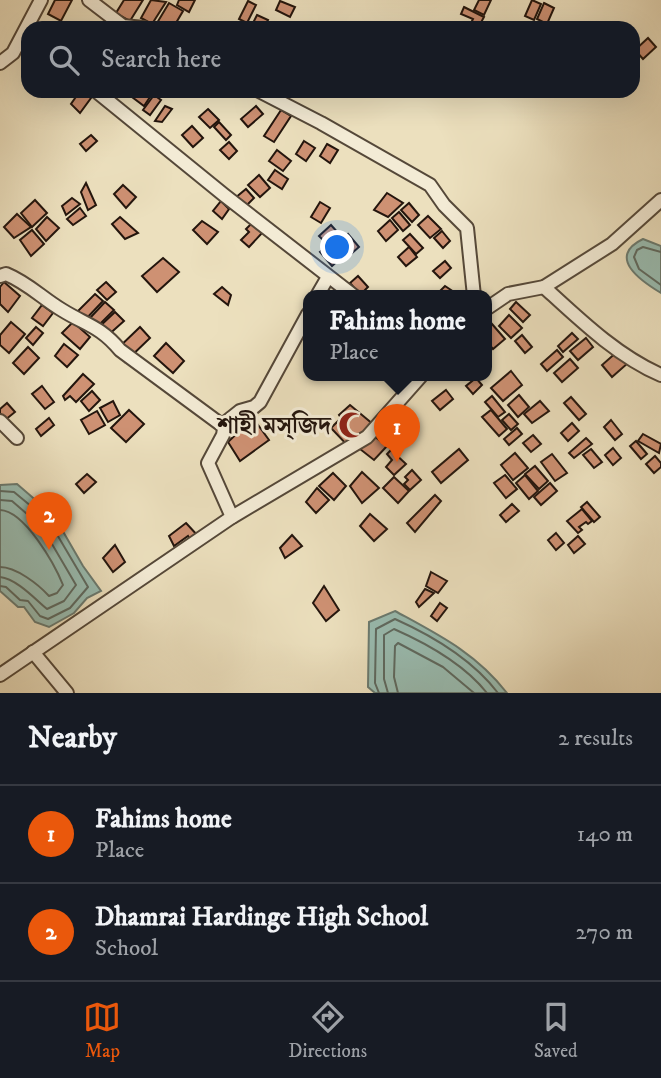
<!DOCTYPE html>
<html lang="en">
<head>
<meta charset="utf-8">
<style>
  body { margin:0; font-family:"IM FELL DW Pica","Noto Serif Bengali",serif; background:#20242c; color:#f1f3f6 }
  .you { position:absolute; left:338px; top:248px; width:24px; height:24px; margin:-18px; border:5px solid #fff; border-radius:50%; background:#1a73e8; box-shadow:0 0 0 10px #1a73e833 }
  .badge { display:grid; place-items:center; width:46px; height:46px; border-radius:50%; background:#ea580c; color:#fff; font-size:23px; font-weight:700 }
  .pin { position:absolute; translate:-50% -58px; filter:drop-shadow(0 2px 4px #0008) }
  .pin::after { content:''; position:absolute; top:37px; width:24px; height:21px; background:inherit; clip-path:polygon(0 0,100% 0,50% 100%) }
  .popup { position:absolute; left:303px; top:290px; width:189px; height:91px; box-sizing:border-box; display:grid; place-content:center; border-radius:14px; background:#171b24; filter:drop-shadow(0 2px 5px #0005); font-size:23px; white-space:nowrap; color:#9ea1a6 }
  .popup b { font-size:26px; color:#f1f3f6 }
  .popup::after { content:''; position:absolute; left:50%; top:100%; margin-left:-14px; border:14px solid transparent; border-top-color:#171b24 }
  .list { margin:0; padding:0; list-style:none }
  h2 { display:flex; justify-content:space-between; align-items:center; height:91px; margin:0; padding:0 28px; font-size:30px }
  h2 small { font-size:23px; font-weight:400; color:#9ea1a6 }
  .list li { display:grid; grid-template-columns:46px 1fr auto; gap:21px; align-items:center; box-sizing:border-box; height:98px; padding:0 28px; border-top:2px solid #363941 }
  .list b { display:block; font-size:26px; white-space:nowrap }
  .list p { margin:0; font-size:23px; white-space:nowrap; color:#9ea1a6 }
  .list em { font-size:23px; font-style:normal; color:#9ea1a6 }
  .icon { flex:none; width:38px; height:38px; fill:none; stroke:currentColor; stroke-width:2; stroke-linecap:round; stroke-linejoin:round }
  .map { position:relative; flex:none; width:661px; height:693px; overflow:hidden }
  .search { position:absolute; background:#171b24; box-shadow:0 7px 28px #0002; left:21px; right:21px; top:21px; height:77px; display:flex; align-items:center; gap:18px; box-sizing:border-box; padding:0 24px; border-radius:21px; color:#9ea1a6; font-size:26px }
  .sheet { height:287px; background:#171b24 }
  nav { display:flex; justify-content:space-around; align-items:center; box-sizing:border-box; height:98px; border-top:2px solid #363941; background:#171b24; font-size:19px; color:#9ea1a6 }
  nav a { display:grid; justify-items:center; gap:4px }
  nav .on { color:#ea580c }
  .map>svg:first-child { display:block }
  .water { fill:#99bdb2; stroke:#6a7a70; stroke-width:2 }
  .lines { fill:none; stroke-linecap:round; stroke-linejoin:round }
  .shore { stroke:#5e6960; stroke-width:2 }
  .building { fill:#ce9173; stroke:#23150d; stroke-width:2 }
  .minor-casing { stroke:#554839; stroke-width:16 }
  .minor { stroke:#f3ebd5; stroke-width:12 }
  .labels { text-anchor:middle; stroke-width:6; stroke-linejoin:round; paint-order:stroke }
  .poi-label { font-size:24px; font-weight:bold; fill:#23150d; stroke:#f3ebd5; text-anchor:end }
</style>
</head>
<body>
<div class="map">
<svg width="661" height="693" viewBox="0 0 661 693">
  <rect width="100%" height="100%" fill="#ece0be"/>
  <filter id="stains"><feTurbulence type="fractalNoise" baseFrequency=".00286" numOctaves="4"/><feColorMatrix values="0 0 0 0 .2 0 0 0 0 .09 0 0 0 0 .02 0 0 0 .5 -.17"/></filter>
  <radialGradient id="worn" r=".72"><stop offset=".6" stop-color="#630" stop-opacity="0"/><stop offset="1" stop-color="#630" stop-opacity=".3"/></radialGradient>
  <g class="water">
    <path d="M 643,239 L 661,246 L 661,293 C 641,281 606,257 643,239 Z"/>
    <polygon points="17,484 54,516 83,566 101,591 87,598 74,613 49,627 35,622 24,607 18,607 0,591 0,485"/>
    <path d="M 395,611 C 439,635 476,653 507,693 L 375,693 L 368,687 L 369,622 Z"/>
  </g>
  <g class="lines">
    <g class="shore">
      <polyline points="661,252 643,247 637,250 634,257 639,269 661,285"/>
      <polyline points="0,491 14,492 49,521 88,587 70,608 48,619 40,616 28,601 20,600 6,587 0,586"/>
      <path d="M 0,500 L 12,501 L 42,527 L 76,585 L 64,601 L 47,609 C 35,599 17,579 0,577"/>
      <path d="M 0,510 C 25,511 55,565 63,585 L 57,593 L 49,596 C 38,584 16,567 0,567"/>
      <path d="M 379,693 L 375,683 L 376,629 L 395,619 C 433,636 472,659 498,693"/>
      <path d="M 388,693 L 384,679 L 384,635 L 394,629 C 428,644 464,664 487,693"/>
      <polyline points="398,693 394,677 395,646 398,643 443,667 474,693"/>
    </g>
  </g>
  <g class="building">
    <polygon points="55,0 72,0 61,21 48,14"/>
    <polygon points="124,0 143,0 130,21 116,13"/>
    <polygon points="151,0 166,2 152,24 141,18"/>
    <polygon points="179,0 195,0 189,12 177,5"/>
    <polygon points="479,0 491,0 484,15 474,10"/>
    <polygon points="532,0 541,4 534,20 525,16"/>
    <polygon points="248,1 256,5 247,23 239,19"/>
    <polygon points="280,1 295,7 290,17 276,10"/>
    <polygon points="169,3 183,11 173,28 154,28"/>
    <polygon points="544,3 554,8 547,24 537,19"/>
    <polygon points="464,7 484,17 478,28 470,25 473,19 461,14"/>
    <polygon points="257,15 268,20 264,28 252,25"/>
    <polygon points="648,38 656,47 643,59 635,50"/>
    <polygon points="80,91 91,98 80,113 71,104"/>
    <polygon points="130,91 154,91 144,106 128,94"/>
    <polygon points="154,95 161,100 150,115 143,110"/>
    <polygon points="165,106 172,109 162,122 155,121"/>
    <polygon points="256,106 263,114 248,127 241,119"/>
    <polygon points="208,109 219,120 210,128 199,117"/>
    <polygon points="281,110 291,116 274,142 264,136"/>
    <polygon points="219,122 231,135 226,140 214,127"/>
    <polygon points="192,126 203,138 193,147 182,135"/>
    <polygon points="91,135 97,141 86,151 80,144"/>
    <polygon points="304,141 315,148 306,161 296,154"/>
    <polygon points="229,142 237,151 229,159 220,150"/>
    <polygon points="327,144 338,150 330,163 320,156"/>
    <polygon points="277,150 291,161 283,171 269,161"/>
    <polygon points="275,170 288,179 282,189 268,180"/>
    <polygon points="259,175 270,188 260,197 248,185"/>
    <polygon points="86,183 96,205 88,210 81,192"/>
    <polygon points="123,185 136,197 126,208 114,194"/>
    <polygon points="246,189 254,198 244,208 235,198"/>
    <polygon points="387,193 403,203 388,217 374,210"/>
    <polygon points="72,198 80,204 66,215 62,206"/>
    <polygon points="35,200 47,213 32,227 21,213"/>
    <polygon points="221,201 229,209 222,219 213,211"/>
    <polygon points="320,202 330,208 321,223 311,217"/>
    <polygon points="409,203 419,215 412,222 401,210"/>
    <polygon points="80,208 86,216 73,225 67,219"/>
    <polygon points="399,212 410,225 403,231 392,218"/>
    <polygon points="17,214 31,227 14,238 4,227"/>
    <polygon points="428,216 441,229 430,238 418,225"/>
    <polygon points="47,217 59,228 46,241 36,229"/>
    <polygon points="120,217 138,233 125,239 112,224"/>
    <polygon points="390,220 398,230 386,241 378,231"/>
    <polygon points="202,221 218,232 207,244 193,230"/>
    <polygon points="251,224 263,232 249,247 241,240 249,232 246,229"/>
    <polygon points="331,225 339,234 327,244 319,236"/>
    <polygon points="32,230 44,244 31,256 20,240"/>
    <polygon points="442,231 450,241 443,248 434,238"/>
    <polygon points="348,234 359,247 352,253 341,241"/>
    <polygon points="410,234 423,248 416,254 403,240"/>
    <polygon points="330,244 342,257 332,266 320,252"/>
    <polygon points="409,247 417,257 406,266 398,257"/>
    <polygon points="163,258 179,272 157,292 142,276"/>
    <polygon points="445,261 451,268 440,278 433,271"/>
    <polygon points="358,276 368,287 360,295 350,283"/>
    <polygon points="4,282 20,296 8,312 0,304 0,287"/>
    <polygon points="106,282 116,292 107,300 97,290"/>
    <polygon points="445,286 460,296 435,296"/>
    <polygon points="222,287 231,295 228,305 214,294"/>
    <polygon points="95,294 103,301 85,320 77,312"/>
    <polygon points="105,302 114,310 98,326 90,318"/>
    <polygon points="516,302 530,315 523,322 510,309"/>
    <polygon points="42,305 53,313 43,326 32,318"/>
    <polygon points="115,312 124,321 106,337 98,328"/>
    <polygon points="509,315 522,328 511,338 499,326"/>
    <polygon points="11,322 25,334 9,353 0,345 0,335"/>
    <polygon points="73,322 90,337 80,349 62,333"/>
    <polygon points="492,324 505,339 493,349 486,341 486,329"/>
    <polygon points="36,327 43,333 33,345 26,338"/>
    <polygon points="140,327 150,338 125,362 115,351"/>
    <polygon points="572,333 578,339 563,352 558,346"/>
    <polygon points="522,335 532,347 525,353 515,341"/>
    <polygon points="586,338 593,347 578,360 570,351"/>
    <polygon points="166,343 184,361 173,373 154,356"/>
    <polygon points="64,344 78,355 67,367 55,356"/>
    <polygon points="28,347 39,358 24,374 13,363"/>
    <polygon points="557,350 563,357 547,371 541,364"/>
    <polygon points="618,351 628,363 612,377 602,365"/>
    <polygon points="570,359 578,368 562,382 554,373"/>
    <polygon points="511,371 522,385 503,401 491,388"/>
    <polygon points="83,374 94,384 76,402 70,396 65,400 63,396"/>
    <polygon points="476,378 482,385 473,394 466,386"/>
    <polygon points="42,386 54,402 45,409 32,394"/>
    <polygon points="446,390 453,399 440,410 432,401"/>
    <polygon points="92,391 100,400 89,411 81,401"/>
    <polygon points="519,395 529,407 518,417 508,405"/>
    <polygon points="492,396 505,412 498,417 485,402"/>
    <polygon points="571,397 586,414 579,420 564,403"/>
    <polygon points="113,401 120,415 108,422 100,408"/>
    <polygon points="540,401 549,411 532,423 524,414"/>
    <polygon points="7,403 15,412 5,420 0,413 0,409"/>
    <polygon points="350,405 374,425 348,446 331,428 341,418 339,415"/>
    <polygon points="129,410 144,424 126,442 111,428"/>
    <polygon points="491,410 507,429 499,436 482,417"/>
    <polygon points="97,411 105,425 89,434 81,420"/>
    <polygon points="509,414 518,424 511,430 502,420"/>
    <polygon points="49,418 54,425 41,436 36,429"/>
    <polygon points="253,418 269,440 240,461 228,442"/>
    <polygon points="611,420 622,434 615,440 604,427"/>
    <polygon points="572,423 579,431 568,441 561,433"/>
    <polygon points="517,428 522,434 509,445 504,439"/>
    <polygon points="643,434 661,444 659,453 638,441"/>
    <polygon points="533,435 541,444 531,452 523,443"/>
    <polygon points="374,436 387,446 374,460 360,449"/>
    <polygon points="586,438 592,444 574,458 569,453"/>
    <polygon points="636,441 647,454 641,459 630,446"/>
    <polygon points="613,448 621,458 613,465 605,455"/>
    <polygon points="459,449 468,460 441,483 432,472"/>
    <polygon points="591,449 602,462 594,468 583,455"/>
    <polygon points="391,450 406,464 394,475 386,467 392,460 387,454"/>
    <polygon points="515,453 528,468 513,480 501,465"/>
    <polygon points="552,454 567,473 555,481 541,462"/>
    <polygon points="655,456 661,463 661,467 654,473 646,464"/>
    <polygon points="535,466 548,481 539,489 525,474"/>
    <polygon points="412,470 421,480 410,490 404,484 408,480 405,477"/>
    <polygon points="362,472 379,488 362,503 350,486"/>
    <polygon points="333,473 346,486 334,500 319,486"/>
    <polygon points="87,474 96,482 84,493 76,484"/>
    <polygon points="505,475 517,489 506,498 494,483"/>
    <polygon points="525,475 538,491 529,499 516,483"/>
    <polygon points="394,477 409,491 398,503 383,488"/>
    <polygon points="550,483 557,491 541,505 534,497"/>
    <polygon points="317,488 329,500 316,513 306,502"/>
    <polygon points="435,495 441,501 415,532 407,523"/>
    <polygon points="587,502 600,517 594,522 581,507"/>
    <polygon points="512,504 519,511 506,522 500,515"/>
    <polygon points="582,509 592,521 588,524 586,522 579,527 582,530 578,533 567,521"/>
    <polygon points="370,514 387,529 374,541 360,526"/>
    <polygon points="186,523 199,537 191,541 188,536 174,546 169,536"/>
    <polygon points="556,533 564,543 556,550 548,540"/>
    <polygon points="292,535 302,546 285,558 280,548"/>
    <polygon points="578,536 585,544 574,553 568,545"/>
    <polygon points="115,545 125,562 113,572 103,558"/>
    <polygon points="431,572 447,581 438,593 426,586"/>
    <polygon points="324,586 339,610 326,621 313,603"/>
    <polygon points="425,589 434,593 419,607 416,602"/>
    <polygon points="440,603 447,608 437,621 431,616"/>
  </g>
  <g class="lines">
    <g class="minor-casing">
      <g id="minor">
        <polyline points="89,0 123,26 144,28"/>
        <polyline points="0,63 13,53 41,0"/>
        <polyline points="96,91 224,195 354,296"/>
        <polyline points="259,91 321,123 430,185 444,205 467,228 474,296"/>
        <path d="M 0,276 L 6,274 C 28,283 42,298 62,310 C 86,325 100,326 120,350 L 223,426"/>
        <path d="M 544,287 C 579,319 617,356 661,375"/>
        <polyline points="317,296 328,277"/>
        <polyline points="486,309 508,294 544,287 612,244 661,200"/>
        <polyline points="0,421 17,438"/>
        <polyline points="232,517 208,463 223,435 225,423 240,411 254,407 260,402 308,314"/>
        <polyline points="33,652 67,693"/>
        <polyline points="0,675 232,517 367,437 421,376"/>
      </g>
    </g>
    <use href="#minor" class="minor"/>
  </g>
  <defs>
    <g id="mosque-bare" transform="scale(2.1)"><path d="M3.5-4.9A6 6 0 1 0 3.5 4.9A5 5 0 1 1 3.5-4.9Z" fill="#8f2418" stroke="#f3ebd5" stroke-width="2.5" paint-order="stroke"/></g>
  </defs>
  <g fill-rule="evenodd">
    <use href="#mosque-bare" x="352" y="425"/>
  </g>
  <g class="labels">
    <g class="poi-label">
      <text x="331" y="433">শাহী মস্জিদ</text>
    </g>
  </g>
  <rect width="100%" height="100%" filter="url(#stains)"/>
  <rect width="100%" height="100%" fill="url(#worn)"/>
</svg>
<div class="you"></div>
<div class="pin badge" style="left:397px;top:462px">1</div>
<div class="popup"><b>Fahims home</b>Place</div>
<div class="pin badge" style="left:49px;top:550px">2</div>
<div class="search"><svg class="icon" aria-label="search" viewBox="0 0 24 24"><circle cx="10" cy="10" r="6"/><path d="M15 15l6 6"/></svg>Search here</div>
</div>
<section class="sheet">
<h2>Nearby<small>2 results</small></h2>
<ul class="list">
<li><span class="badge">1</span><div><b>Fahims home</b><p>Place</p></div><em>140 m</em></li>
<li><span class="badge">2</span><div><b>Dhamrai Hardinge High School</b><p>School</p></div><em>270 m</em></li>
</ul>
</section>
<nav>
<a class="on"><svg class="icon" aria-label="map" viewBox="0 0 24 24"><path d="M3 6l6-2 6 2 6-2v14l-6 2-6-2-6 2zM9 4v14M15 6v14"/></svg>Map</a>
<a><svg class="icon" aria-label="directions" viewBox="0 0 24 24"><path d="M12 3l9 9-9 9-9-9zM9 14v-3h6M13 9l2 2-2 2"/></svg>Directions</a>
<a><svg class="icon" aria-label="saved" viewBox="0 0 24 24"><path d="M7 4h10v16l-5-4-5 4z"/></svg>Saved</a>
</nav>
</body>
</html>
